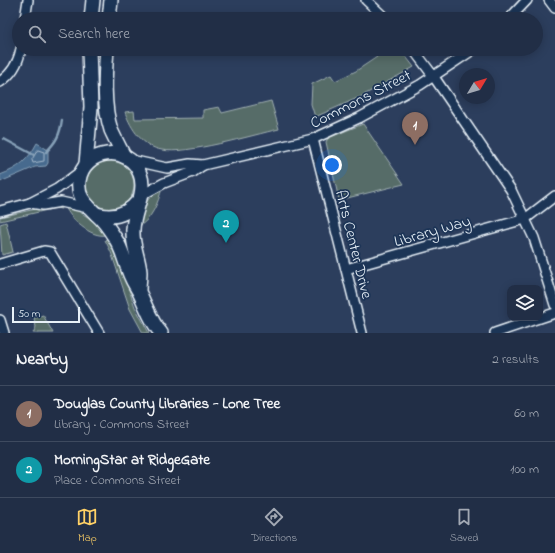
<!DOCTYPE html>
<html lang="en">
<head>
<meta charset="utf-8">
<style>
  body { margin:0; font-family:"Indie Flower",sans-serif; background:#2d3a51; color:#f1f3f6 }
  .controls { position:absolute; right:12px; bottom:12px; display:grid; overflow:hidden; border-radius:8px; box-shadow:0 2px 10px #0003 }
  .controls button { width:36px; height:36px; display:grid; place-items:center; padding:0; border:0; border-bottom:1px solid #3e4a5f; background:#212e46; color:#f1f3f6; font:20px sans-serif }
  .compass { position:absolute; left:459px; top:68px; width:36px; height:36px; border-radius:50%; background:#212e46; box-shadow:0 2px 10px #0003; rotate:52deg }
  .scale { position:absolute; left:12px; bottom:10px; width:68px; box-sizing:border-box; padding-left:4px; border:2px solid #e8f1f8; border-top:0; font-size:11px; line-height:14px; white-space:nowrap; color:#e8f1f8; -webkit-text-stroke:3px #1d3557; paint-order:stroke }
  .you { position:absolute; left:332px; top:165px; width:14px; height:14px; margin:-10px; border:3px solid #fff; border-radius:50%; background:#1a73e8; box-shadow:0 0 0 6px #1a73e833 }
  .badge { display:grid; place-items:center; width:26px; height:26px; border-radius:50%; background:#ffd166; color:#fff; font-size:13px; font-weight:700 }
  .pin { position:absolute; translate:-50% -33px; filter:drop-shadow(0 1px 2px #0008) }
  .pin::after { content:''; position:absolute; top:21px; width:14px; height:12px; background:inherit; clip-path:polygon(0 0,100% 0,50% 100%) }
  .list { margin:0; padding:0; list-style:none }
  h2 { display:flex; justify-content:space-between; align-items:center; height:52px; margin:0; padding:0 16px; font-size:17px }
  h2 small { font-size:13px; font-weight:400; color:#a2a8b3 }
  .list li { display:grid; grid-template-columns:26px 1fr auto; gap:12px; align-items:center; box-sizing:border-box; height:56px; padding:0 16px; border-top:1px solid #3e4a5f }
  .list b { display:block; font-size:15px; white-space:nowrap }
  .list p { margin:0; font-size:13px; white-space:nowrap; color:#a2a8b3 }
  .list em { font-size:13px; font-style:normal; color:#a2a8b3 }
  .icon { flex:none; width:22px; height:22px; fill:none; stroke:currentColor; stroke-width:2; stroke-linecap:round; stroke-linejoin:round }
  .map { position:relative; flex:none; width:555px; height:333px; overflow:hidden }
  .search { position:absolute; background:#212e46; box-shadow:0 2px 10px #0003; left:12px; right:12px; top:12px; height:44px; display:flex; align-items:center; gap:10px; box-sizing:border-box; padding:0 14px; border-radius:22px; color:#a2a8b3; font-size:15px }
  .sheet { height:164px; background:#212e46 }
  nav { display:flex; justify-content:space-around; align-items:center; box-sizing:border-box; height:56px; border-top:1px solid #3e4a5f; background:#212e46; font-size:11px; color:#a2a8b3 }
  nav a { display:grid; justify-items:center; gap:2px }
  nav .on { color:#ffd166 }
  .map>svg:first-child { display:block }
  .green { fill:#566c67; stroke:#9faeb0 }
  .water { fill:#476b8e; stroke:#87a1b8 }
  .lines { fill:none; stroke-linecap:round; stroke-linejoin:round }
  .shore { stroke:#a8bbce; stroke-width:1 }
  .stream { stroke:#87a1b8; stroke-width:2.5 }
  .street-casing { stroke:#e8f1f8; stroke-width:12 }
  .secondary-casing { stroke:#e8f1f8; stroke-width:16 }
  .street { stroke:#1d3557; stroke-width:9 }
  .secondary { stroke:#1d3557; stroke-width:13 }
  .labels { text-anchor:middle; stroke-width:3.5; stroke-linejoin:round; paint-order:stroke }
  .street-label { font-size:16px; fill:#e8f1f8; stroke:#1d3557 }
</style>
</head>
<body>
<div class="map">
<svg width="555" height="333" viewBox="0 0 555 333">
  <rect width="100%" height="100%" fill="#2c3e5d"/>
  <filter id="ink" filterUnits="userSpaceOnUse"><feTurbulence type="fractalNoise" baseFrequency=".025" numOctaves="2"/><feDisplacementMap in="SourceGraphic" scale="8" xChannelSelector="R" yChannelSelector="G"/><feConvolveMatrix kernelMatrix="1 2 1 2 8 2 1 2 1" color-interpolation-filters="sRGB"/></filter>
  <g filter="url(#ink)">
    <g class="green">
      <polygon points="374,49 400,49 414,67 362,96 315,117 311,104 312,84 331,75 335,81 356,71 377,57 373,50"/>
      <path d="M 271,101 L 279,129 C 253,135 185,155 162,150 C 143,147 131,129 125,112 L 134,111 L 135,119 L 203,118 L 203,110 L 219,107 L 222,113 Z"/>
      <polygon points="363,124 404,184 339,200 326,142 328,138"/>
      <circle cx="110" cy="185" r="24"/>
      <path d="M 162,188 C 158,203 152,219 138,227 C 144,207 144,199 162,188 Z"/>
      <polygon points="61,205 61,209 56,208 0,221 0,217 45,207"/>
      <path d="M 65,206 C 82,211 95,221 106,235 C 91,238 70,219 65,206 Z"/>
      <polygon points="6,222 13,252 2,255 0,224"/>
      <polygon points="108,238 116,253 135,307 149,333 143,333 130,309 111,252 105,240"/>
      <polygon points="43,315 53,333 33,333 36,327 34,318"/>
    </g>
    <path class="water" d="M 37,143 L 48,150 L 48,163 L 46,166 L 35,167 L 0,182 L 0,175 C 19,168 28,160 37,143 Z"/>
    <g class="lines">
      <polygon class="shore" points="38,150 44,152 44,161 33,163 32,160"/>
      <g class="stream">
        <polyline points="4,139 34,155"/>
        <path d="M 46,152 C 56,142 60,135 62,120"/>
      </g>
      <g class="street-casing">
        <g id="street">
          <polyline points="366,0 386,19"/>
          <polyline points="549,0 555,8"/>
          <polyline points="25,19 28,0"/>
          <polyline points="509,19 527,0"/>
          <polyline points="413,49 434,77 511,190 534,238 555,305"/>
          <path d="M 0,82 C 12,74 18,64 21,49"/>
          <polyline points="313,139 362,333"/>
          <polyline points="131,160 167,168 190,164 203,165 313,139 359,118 420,85 474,49"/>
          <polyline points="140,196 164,183 193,172 203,165"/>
          <polyline points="30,203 43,205 61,202 88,208"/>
          <polyline points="0,211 30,203 57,189 81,171"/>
          <polyline points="0,264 44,251 50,252 99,333"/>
          <polyline points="346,269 525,219 555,196"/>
          <polyline points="540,318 555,313"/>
          <polyline points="0,320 4,333"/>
          <polyline points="495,333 539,318"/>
        </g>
      </g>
      <g class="secondary-casing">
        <g id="secondary">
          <polyline points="91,19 93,0"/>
          <polyline points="109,19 111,0"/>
          <path d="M 107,49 C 105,74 103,106 111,130 C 115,139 120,148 124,156"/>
          <polyline points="86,164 91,107 89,49"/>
          <path d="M 96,214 C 113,219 127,215 138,201"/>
          <path d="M 139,291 C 139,285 140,278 140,272 C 139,258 132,245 133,230 C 133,212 147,192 140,174 C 129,143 83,149 79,181 C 77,197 86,204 96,214 C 103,220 110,230 115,238 C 123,250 125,264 131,277 C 133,282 136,286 138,290 C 146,305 150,321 161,333"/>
        </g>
      </g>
      <use href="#street" class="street"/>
      <use href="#secondary" class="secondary"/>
    </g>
  </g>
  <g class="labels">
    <g class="street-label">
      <text transform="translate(360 98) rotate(-27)" y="6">Commons Street</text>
      <text transform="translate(432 230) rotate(-16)" y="6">Library Way</text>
      <text transform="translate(355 244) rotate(76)" y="6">Arts Center Drive</text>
    </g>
  </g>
</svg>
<div class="controls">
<button><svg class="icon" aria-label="layers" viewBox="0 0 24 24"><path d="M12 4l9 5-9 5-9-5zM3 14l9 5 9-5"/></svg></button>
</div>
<svg class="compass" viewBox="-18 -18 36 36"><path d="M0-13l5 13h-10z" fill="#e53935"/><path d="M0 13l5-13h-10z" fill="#a2a8b3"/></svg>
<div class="scale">50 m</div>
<div class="you"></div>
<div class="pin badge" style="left:415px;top:145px;background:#8d6e63">1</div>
<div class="pin badge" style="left:226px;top:243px;background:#0f9aa8">2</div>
<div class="search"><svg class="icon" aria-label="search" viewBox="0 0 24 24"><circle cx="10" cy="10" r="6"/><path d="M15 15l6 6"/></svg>Search here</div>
</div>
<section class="sheet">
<h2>Nearby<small>2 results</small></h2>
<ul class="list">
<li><span class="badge" style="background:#8d6e63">1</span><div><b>Douglas County Libraries - Lone Tree</b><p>Library · Commons Street</p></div><em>60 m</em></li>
<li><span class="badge" style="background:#0f9aa8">2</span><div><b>MorningStar at RidgeGate</b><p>Place · Commons Street</p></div><em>100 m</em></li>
</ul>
</section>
<nav>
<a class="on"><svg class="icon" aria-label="map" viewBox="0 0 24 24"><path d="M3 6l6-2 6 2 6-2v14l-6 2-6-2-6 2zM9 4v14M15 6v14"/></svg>Map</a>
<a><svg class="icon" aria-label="directions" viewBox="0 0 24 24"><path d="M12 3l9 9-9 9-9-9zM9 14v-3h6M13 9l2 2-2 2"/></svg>Directions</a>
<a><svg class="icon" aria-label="saved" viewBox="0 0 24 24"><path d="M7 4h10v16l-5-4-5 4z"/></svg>Saved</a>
</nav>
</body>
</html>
